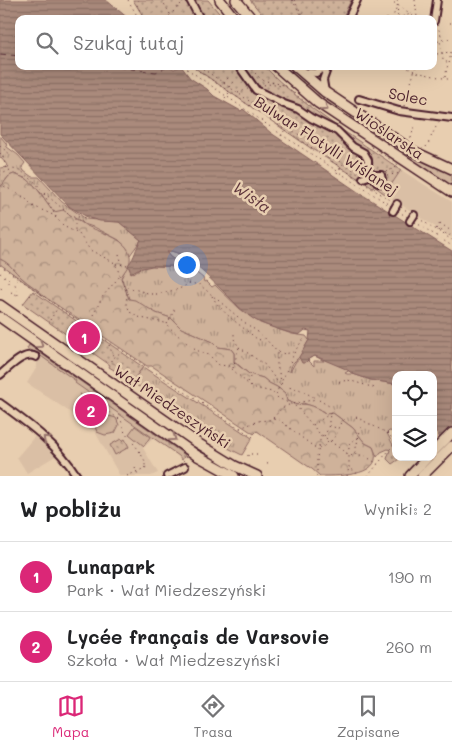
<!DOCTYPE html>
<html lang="pl">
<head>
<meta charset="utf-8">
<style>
  body { margin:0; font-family:Mali,sans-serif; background:#f2f2f2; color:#202124 }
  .controls { position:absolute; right:15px; bottom:15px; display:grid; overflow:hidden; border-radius:10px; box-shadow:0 5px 20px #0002 }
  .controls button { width:45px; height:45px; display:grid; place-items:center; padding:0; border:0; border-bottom:1px solid #e0e0e0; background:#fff; color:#202124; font:25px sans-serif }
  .you { position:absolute; left:186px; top:264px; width:18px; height:18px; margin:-12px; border:4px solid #fff; border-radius:50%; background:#1a73e8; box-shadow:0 0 0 8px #1a73e833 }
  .badge { display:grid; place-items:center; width:32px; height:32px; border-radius:50%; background:#db2777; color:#fff; font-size:16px; font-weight:700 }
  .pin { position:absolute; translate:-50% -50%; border:2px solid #fff; box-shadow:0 1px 5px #0006 }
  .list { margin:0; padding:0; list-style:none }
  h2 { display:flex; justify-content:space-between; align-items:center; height:65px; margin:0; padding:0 20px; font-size:21px }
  h2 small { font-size:16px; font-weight:400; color:#757577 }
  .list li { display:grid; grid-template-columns:32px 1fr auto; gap:15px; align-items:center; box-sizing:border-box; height:70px; padding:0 20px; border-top:1px solid #e0e0e0 }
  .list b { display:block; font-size:19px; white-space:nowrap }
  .list p { margin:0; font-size:16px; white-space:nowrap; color:#757577 }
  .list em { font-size:16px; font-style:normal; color:#757577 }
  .icon { flex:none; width:28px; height:28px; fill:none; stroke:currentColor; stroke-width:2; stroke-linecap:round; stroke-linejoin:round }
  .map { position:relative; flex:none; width:452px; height:476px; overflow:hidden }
  .search { position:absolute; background:#fff; box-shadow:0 5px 20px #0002; left:15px; right:15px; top:15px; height:55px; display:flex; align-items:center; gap:12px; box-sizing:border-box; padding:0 18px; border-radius:10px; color:#757577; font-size:19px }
  .sheet { height:205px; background:#fff }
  nav { display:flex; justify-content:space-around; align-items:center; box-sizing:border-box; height:70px; border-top:1px solid #e0e0e0; background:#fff; font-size:14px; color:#757577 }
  nav a { display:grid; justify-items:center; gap:2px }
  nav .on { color:#db2777 }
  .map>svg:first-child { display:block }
  .built { fill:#dabfa5 }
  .grass { fill:url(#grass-tufts); stroke:#8c6862 }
  .forest { fill:url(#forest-crowns); stroke:#8c6862 }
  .park { fill:url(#park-dots); stroke:#8c6862 }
  .pitch { fill:#cfb29a; stroke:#8c6862 }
  .water { fill:url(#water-rules); stroke:#845f5b }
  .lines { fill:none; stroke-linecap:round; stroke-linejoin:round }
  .ferry { stroke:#5d343b; stroke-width:1; stroke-dasharray:6 5; stroke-linecap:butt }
  .minor-casing { stroke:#4a1f2b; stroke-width:10 }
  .major-casing { stroke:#4a1f2b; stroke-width:12 }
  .path { stroke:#4a1f2b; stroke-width:1; stroke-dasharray:1 4; stroke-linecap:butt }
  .minor { stroke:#e8ceb0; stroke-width:6 }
  .major { stroke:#e8ceb0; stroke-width:9 }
  .oneway { stroke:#99766e }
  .labels { text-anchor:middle; stroke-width:5; stroke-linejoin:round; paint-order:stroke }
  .street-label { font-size:15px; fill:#4a1f2b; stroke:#e8ceb0 }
  .water-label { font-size:16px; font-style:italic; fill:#5d343b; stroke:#e8ceb0 }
</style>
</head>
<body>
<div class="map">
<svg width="452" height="476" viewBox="0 0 452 476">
  <defs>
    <pattern id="grass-tufts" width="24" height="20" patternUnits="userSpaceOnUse" patternTransform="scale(1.25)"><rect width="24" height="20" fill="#cfb29a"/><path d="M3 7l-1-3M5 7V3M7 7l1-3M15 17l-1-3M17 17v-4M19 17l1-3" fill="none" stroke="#aa907e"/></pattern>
    <pattern id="forest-crowns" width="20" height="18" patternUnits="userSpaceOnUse" patternTransform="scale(1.25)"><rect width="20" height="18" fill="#cfb29a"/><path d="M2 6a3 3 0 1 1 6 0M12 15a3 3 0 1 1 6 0" fill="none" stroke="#aa907e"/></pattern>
    <pattern id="park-dots" width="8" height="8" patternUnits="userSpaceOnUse" patternTransform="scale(1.25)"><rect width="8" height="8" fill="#cfb29a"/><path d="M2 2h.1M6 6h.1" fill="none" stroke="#aa907e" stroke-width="1.8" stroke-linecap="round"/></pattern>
    <pattern id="water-rules" width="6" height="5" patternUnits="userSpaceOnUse" patternTransform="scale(1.25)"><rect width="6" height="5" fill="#aa8a7b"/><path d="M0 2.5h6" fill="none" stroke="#8c7065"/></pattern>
  </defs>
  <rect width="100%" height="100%" fill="#e8ceb0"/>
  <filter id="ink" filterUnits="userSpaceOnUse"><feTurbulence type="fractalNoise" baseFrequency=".02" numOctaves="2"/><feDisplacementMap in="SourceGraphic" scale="10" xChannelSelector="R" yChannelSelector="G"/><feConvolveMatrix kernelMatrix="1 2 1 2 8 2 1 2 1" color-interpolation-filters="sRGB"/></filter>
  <g filter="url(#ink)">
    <g class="built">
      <polygon points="401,170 452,202 452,238 385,194"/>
      <polygon points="38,354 76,381 75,383 154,438 143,448 158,473 151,476 120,476 95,432 83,421 27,383 37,367 37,363 34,361"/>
      <polygon points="35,436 57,455 27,473 17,457"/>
    </g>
    <g class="grass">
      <polygon points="282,66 290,66 302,78 412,155 428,164 452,173 452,188 320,100"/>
      <polygon points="0,136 6,143 7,147 18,155 25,163 22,167 24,171 32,177 39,177 62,202 86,219 119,222 141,240 130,255 126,247 119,240 96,228 84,224 81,221 73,218 69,214 54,212 50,208 41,193 27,179 14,174 9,176 0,188 0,168 9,167 0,157"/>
      <path d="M 168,251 C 178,251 187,259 195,266 L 193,270 L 203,278 L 204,282 L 206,281 L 212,287 L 215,285 L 240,309 L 260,323 L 292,334 L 306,336 L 309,340 C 306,345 304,351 301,355 C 295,362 292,361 290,372 L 296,361 L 300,358 L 308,360 L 314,366 L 314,361 L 324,361 L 315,356 L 310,358 L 316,354 L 350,370 L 345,373 L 347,374 L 353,374 L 371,380 L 395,384 L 396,432 L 389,431 L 387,433 L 393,445 L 396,446 L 396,457 L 402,457 L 392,464 L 387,459 L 390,450 L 388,449 L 381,452 L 377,457 L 373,447 L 365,443 L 353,428 L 333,413 L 326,414 L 320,409 L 303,403 L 298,405 L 287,401 L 285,393 L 277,387 L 269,383 L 263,378 L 249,374 L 234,361 L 234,353 L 231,349 L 218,347 L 213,342 L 181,328 L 171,318 L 156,313 L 129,299 L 121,278 L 128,265 L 130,270 L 134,273 C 145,262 165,265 179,268 L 180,263 L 170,257 L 167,253 Z"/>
      <path d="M 0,259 C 10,263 14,271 22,278 C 29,285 39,289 45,297 L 0,264 Z"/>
      <polygon points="29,345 185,455 182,460 179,456 75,383 76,381 38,354 27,349"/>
      <path d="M 143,367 L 252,438 L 242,455 L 218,443 L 219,439 C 201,435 190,422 177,411 C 164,401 147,390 131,383 Z"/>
    </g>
    <path class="forest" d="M 14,174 L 27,179 L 35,186 L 54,212 L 63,210 C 70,215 78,220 85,225 C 100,233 133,239 130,261 C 129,267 123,272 121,278 L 129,299 L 135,300 L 156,313 L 171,318 L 181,328 L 213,342 L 218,347 L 231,349 L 234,353 L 234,362 L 249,374 L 263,378 L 269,383 L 277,387 L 285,393 L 287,401 L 297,405 C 308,402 318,408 326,414 L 333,413 L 353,428 L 365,443 L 373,447 C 386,476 342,476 320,476 L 312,469 L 257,431 L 254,434 L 152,366 L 147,366 L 45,297 C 39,289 29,285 22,278 C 14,271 10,263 0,259 L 0,188 L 9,176 Z"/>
    <g class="park">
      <polygon points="133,0 208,0 224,19 145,19"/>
      <polygon points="250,0 351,0 342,19 266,19"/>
      <path d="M 192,66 L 264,66 C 304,108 354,137 401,170 L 385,194 L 374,186 L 373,188 L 312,149 Z"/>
      <polygon points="33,291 143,367 130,384 118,375 119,373 109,367 110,365 23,304"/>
      <polygon points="121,439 122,441 125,439 129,447 115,455 110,445"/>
    </g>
    <g class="pitch">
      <polygon points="106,415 116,418 119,425 115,433 105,435 97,432 94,424 97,418"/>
      <polygon points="135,426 150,437 144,446 129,434"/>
    </g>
    <path class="water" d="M 0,0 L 106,0 L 129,19 L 19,19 L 19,66 L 169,66 L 174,69 L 181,66 L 190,78 L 207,89 L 214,96 L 241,111 L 243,109 L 271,133 L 358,192 L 452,251 L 452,449 L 445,447 L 433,426 L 433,375 L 396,375 L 396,384 L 371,380 L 353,374 L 346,369 L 315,356 L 310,358 L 305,363 L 302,363 L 299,357 L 309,340 L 310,331 L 305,330 L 299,335 C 286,332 262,325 252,318 C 233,305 188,249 168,251 L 167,253 L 170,257 L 180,263 L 181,267 L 152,266 L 138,269 L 131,273 L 128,265 C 136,256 135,249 141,240 L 119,222 L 100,221 L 89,218 L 70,207 L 0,134 Z"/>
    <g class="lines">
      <g class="ferry">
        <polyline points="0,54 19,56"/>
        <polyline points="108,66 156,72 169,66"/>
      </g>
      <g class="minor-casing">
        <g id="minor">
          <polyline points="190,0 200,19"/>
          <polyline points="348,19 357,0"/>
          <polyline points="434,21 437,0"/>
          <polyline points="239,66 256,90 284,104 298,109 311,118 337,131 353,147 364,153 368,160 368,169 372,175 381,175 382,180 381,183 378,183 372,175 363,178"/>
          <polyline points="303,72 316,73 326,66"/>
          <polyline points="325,92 323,80 328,66"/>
          <polyline points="359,99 399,111 452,118"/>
          <polyline points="393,211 397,204"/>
          <polyline points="410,221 414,215"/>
          <path d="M 0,375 C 9,368 25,350 36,357"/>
          <path d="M 0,403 C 30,425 57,444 77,476"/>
          <polyline points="167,476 185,467"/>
        </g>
      </g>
      <g class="major-casing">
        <g id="major">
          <polyline points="220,0 235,19"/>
          <polyline points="236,0 252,19"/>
          <polyline points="276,66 318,103 452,192"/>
          <polyline points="295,66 325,92 413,151 452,169"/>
          <polyline points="0,305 196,442 235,466 257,476"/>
          <polyline points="0,317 196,455 234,476"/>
          <polyline points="433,452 452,433"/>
          <polyline points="410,476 428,457"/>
          <polyline points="422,476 452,446"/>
        </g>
      </g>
      <g class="path">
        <polyline points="128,0 139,19"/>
        <polyline points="138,0 137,5 144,19"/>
        <polyline points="162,0 170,14"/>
        <polyline points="292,0 304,19"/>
        <polyline points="294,0 305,19"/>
        <polyline points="390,0 411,14"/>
        <polyline points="397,0 398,19"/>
        <polyline points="415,0 417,17"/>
        <polyline points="205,15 207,19"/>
        <polyline points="387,18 387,19"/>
        <polyline points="398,18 411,14 417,19"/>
        <polyline points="166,19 184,1"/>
        <polyline points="392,19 397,6"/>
        <polyline points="450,23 452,23"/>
        <polyline points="437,25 443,40"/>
        <polyline points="443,40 452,38"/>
        <polyline points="433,43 439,41"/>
        <polyline points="437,54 442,53 443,59 449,64 451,52 442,53 440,41"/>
        <polyline points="183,66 282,135 391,206"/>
        <polyline points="191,66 358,179"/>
        <polyline points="199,66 278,121 358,173"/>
        <polyline points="248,66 262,80 284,85 313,108"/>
        <polyline points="404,66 416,72 452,80"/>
        <polyline points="445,77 448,64"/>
        <polyline points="224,83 228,78"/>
        <polyline points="259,86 268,84 282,86"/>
        <polyline points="229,87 234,81"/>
        <polyline points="238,93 248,89"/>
        <polyline points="225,98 231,90"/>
        <polyline points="404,106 416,66"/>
        <polyline points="269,114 272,108"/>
        <polyline points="281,136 286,128"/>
        <polyline points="431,137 438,123"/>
        <polyline points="411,138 414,127"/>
        <polyline points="0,146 11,155"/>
        <polyline points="317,146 320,140 319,136"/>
        <polyline points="372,147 400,166"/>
        <polyline points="426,147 429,142"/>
        <polyline points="336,149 348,148"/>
        <polyline points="0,153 4,159 6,170"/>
        <polyline points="332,155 337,147 336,146"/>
        <polyline points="0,171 5,170"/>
        <polyline points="386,172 399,166"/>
        <polyline points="337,173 343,164"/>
        <polyline points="0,175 12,169 20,170 36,183 44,193 75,219 75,231"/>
        <polyline points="387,175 397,174 403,171"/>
        <polyline points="366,182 375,189"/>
        <polyline points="363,183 394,202"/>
        <polyline points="0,184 24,197 33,206 53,215 65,227 79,234 90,250 115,263 127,292 126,304 131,313 141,318 165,323 184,341 200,352 209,355 219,365 229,366 251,387 272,392 278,398 297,407 319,433 349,455 349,467 360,476"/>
        <polyline points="44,194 56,217"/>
        <polyline points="401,207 410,213"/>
        <polyline points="398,211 407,217"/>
        <polyline points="73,216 85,218"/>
        <polyline points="418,218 452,240"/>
        <polyline points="415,222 452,246"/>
        <polyline points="440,223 451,231"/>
        <polyline points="436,229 441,222 440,222"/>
        <polyline points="438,231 439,229 449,236 452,232"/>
        <polyline points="119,254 122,264"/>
        <polyline points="116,264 128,265"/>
        <polyline points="0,265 88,328 253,437"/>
        <polyline points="0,273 10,280 3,289 0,288"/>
        <polyline points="17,280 15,284 18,295"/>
        <polyline points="127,287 151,294 157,294 179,289 190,283 200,285 244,322 262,335 272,346 277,352 277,365 281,381"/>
        <polyline points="11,292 17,295"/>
        <polyline points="30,296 33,292"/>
        <path d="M 212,296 C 223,315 241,325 258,340 L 264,339"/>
        <polyline points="93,315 103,296 120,276"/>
        <polyline points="50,320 57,309"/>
        <polyline points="167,324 174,311 174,306"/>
        <polyline points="78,341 87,329"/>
        <polyline points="109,345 114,358"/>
        <polyline points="239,347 265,365 279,384"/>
        <polyline points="278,352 285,354 293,352"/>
        <polyline points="118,368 111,360 121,352"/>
        <polyline points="233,368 239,347 234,339 234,332"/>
        <polyline points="247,382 252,374"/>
        <polyline points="339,382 348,380 375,388"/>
        <polyline points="281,383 287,387 299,389 317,399"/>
        <polyline points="80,394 121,420 125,433 138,449 145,461 145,467"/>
        <polyline points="276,394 295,351 304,338"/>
        <polyline points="319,400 329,406"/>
        <path d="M 293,404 C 300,401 307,402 315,399"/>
        <polyline points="356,417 389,434 395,443 368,476"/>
        <polyline points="273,418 282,408 291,404"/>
        <polyline points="313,425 334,411"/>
        <polyline points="329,426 337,428"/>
        <polyline points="240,428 258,421 278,419 314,447 323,447 329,441"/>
        <polyline points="324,436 328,429 330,414"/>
        <polyline points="331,441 337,434 339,425 346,418"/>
        <polyline points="348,454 350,442 358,438"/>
        <polyline points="355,454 365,456 378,464"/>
        <polyline points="248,456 248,454 257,454"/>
        <polyline points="351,456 355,452 361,427"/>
        <polyline points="183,461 187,456"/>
        <polyline points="267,463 271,462"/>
        <polyline points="135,468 139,476"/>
        <polyline points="127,476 147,467"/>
        <polyline points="317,476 317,457 321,435"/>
        <polyline points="347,476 349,467"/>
      </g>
      <use href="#minor" class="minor"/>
      <use href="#major" class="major"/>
    </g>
    <defs><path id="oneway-chevron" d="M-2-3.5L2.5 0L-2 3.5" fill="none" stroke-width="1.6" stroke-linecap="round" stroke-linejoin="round" transform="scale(1.25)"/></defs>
    <g class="oneway">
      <use href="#oneway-chevron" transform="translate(325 108) rotate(35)"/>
      <use href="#oneway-chevron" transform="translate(40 345) rotate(35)"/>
      <use href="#oneway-chevron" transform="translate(173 438) rotate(35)"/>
      <use href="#oneway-chevron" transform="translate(46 439) rotate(-137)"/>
    </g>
  </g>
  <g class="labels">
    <g class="street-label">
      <text transform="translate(408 97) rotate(11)" y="5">Solec</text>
      <text transform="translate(389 134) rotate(34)" y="5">Wioślarska</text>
      <text transform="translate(326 146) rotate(33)" y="5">Bulwar Flotylli Wiślanej</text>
      <text transform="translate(172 407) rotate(34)" y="5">Wał Miedzeszyński</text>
    </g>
    <g class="water-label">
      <text transform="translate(252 197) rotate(35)" y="6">Wisła</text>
    </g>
  </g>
</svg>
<div class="controls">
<button><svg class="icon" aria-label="locate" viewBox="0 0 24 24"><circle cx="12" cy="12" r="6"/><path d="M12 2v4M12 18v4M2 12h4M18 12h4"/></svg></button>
<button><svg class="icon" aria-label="layers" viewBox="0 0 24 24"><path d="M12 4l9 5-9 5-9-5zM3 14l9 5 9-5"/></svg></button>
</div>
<div class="you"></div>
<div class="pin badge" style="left:84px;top:337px">1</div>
<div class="pin badge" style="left:91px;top:410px">2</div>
<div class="search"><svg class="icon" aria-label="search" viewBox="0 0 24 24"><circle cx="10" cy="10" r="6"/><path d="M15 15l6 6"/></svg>Szukaj tutaj</div>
</div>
<section class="sheet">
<h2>W pobliżu<small>Wyniki: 2</small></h2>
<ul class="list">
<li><span class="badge">1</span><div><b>Lunapark</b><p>Park · Wał Miedzeszyński</p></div><em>190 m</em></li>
<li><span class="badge">2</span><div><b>Lycée français de Varsovie</b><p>Szkoła · Wał Miedzeszyński</p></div><em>260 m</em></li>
</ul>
</section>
<nav>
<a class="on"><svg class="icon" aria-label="map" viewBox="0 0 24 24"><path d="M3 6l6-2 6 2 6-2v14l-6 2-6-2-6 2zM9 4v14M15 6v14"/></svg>Mapa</a>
<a><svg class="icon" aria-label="directions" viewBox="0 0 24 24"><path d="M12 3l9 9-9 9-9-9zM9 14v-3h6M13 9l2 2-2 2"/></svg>Trasa</a>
<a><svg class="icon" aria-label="saved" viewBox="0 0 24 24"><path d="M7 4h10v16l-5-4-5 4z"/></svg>Zapisane</a>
</nav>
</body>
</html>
